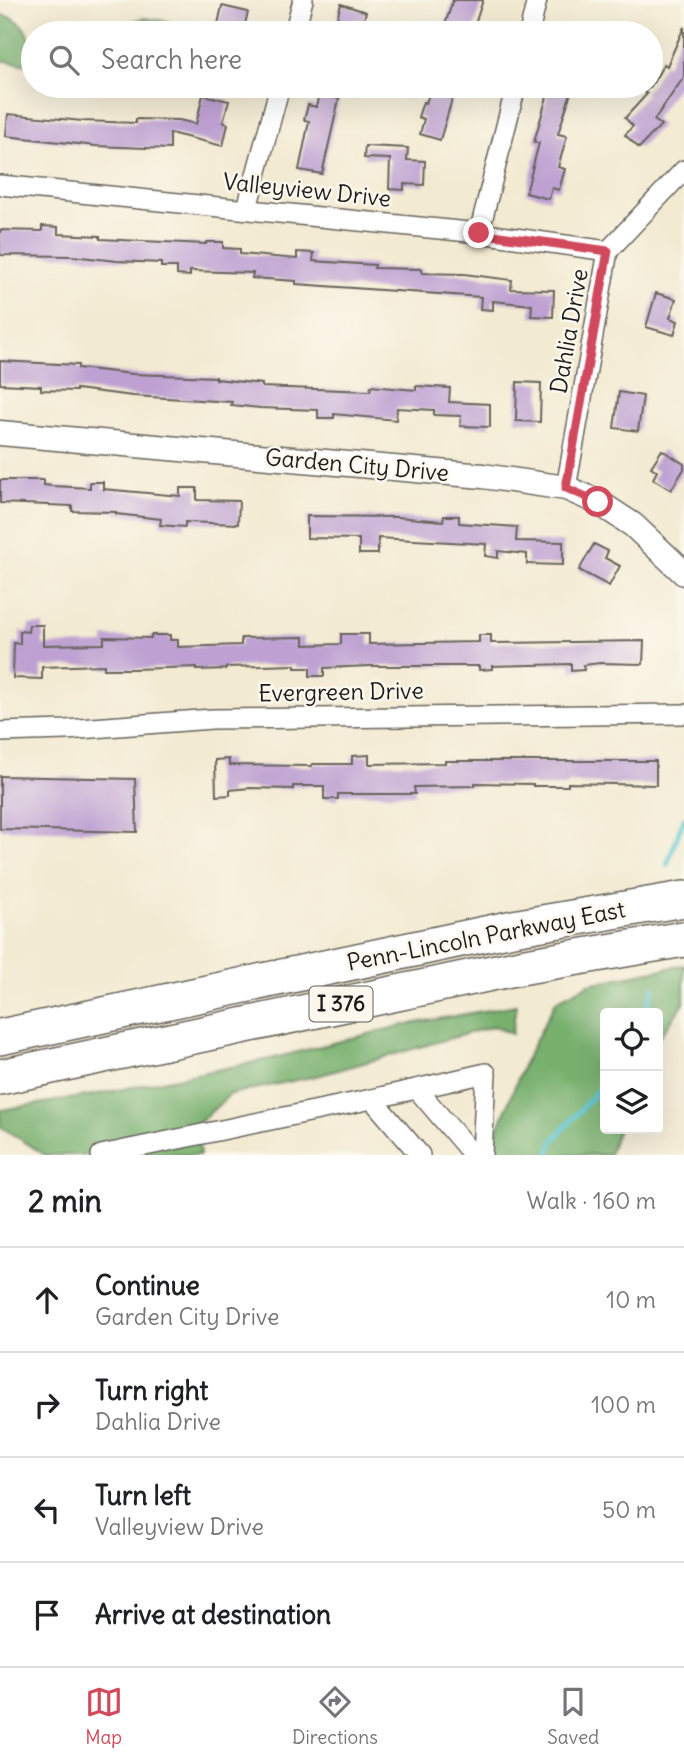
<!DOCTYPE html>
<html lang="en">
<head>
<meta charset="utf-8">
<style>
  body { margin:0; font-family:Delius,sans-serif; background:#f6f6f6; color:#202124 }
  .controls { position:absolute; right:21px; bottom:21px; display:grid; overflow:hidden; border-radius:7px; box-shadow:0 7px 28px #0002 }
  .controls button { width:63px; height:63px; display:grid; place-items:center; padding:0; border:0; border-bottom:2px solid #e0e0e0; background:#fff; color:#202124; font:35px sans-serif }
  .stop { position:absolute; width:21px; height:21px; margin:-16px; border:5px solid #d1495b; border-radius:50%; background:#fff }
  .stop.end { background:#d1495b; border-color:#fff; box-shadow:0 2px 7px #0008 }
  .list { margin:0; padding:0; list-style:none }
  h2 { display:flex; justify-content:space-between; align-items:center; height:91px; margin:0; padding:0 28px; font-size:30px }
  h2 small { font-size:23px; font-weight:400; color:#757577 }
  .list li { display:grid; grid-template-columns:46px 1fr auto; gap:21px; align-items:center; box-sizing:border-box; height:105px; padding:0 28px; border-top:2px solid #e0e0e0 }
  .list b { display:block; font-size:26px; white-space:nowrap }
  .list p { margin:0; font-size:23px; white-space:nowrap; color:#757577 }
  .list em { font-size:23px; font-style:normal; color:#757577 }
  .icon { flex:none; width:38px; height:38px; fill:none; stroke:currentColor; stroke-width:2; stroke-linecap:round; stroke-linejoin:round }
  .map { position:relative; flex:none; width:684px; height:1155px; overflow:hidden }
  .search { position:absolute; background:#fff; box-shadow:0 7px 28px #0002; left:21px; right:21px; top:21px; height:77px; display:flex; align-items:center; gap:18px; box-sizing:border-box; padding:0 24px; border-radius:38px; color:#757577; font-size:26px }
  .sheet { height:511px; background:#fff }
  nav { display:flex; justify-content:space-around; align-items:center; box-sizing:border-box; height:98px; border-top:2px solid #e0e0e0; background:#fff; font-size:19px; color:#757577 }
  nav a { display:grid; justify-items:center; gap:4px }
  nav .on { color:#d1495b }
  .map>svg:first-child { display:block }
  .forest { fill:#78b06e; stroke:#4a6645; stroke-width:2 }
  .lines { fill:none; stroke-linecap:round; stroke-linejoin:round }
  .stream { stroke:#56c3cd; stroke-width:5 }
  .building { fill:#bea1d2 }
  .minor-casing { stroke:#67645c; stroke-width:22 }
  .tertiary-casing { stroke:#67645c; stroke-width:27 }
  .motorway-casing { stroke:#67645c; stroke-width:38 }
  .minor { stroke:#fff; stroke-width:19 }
  .tertiary { stroke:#fff; stroke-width:24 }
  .motorway { stroke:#fff; stroke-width:35 }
  .route { stroke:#d1495b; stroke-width:9 }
  .labels { text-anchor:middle; stroke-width:5; stroke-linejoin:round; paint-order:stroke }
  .shield { fill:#fbf7ec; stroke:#5f5e5a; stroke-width:2 }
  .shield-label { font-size:21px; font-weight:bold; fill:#1c1c1c }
  .street-label { font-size:23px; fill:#1c1c1c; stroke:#fbf7ec }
</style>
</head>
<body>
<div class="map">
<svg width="684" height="1155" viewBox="0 0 684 1155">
  <rect width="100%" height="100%" fill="#fbf7ec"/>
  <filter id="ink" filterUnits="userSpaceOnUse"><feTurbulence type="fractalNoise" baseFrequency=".0143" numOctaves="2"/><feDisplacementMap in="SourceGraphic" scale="14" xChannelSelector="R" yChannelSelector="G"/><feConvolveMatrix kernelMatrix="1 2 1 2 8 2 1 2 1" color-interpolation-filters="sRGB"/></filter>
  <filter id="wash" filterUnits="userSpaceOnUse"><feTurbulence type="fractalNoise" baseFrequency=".00686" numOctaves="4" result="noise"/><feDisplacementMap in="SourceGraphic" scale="28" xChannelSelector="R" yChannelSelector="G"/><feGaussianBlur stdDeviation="1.57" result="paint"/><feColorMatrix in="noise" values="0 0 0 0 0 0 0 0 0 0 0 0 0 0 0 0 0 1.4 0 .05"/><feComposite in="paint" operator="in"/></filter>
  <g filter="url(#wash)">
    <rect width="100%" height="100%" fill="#f3ead2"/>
    <g class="forest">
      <path d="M 0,15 C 17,17 23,24 30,39 L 33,40 L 33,66 L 0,60 Z"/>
      <polygon points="145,18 170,22 178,33 104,33 120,25"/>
      <polygon points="684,965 684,1003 658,1039 658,1013 605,1013 605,1129 618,1129 609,1155 471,1155 496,1134 524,1063 556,1001 589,984"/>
      <polygon points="516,1005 512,1034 494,1026 321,1075 230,1094 197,1125 200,1155 45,1155 0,1126 1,1110 98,1094 270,1059 404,1025"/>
    </g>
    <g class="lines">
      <g class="stream">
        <polyline points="667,865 684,818"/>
        <polyline points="645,1013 654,988"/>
        <polyline points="548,1155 553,1141 598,1090 605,1072"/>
      </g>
    </g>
    <g id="blocks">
      <g class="building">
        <polygon points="453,0 483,0 472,33 449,33 450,30 444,28"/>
        <polygon points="341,4 366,12 360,33 338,33 342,20 337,18"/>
        <polygon points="222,6 248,12 244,28 238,26 236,33 216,33"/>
        <polygon points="684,27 684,77 654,120 661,125 639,148 625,135 633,126 625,118 647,94 644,92 651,86 664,64 667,66"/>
        <polygon points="432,86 456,86 440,140 420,134 424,119 418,117 423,102 426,103"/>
        <polygon points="550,86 573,86 558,134 567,136 558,167 565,169 559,190 552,188 549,199 526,193 539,143 534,142"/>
        <polygon points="319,94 339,99 322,174 299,170 309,121 304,120 308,105 316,107"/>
        <polygon points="203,95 229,101 223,122 228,124 223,146 170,133 170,149 96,146 6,136 8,114 83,121 136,123 136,119 179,120 196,124"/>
        <polygon points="365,146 408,148 407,160 425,161 424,185 404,184 404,190 389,189 390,159 364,158"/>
        <polygon points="42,226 58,227 58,234 100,236 100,239 206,244 206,242 223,242 223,248 240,249 240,254 297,259 297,252 314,253 313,261 375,265 374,268 422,269 422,273 464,274 512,280 511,289 554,290 553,317 531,316 532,305 493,301 493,310 480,309 481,297 296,284 296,281 252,278 253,273 190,271 190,276 177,275 177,267 161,267 161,263 117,261 72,256 0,255 0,230 42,231"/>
        <polygon points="656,293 676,299 670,318 678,321 674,335 646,327"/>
        <polygon points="0,361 78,365 78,368 133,374 216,377 216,379 262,384 262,387 370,391 371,386 416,390 416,386 450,388 449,402 490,404 490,427 460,426 461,416 434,415 434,410 397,408 396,420 334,414 334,418 318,418 318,410 260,408 231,405 232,402 133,396 76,389 76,391 41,390 41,386 0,384"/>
        <polygon points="517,382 541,383 540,422 516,421"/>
        <polygon points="619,392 643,396 638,431 614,428"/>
        <polygon points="662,450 684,464 684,469 671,490 653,479 657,471 651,467"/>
        <polygon points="0,480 44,480 44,485 53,486 90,488 90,482 103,482 103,489 180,496 180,488 197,488 197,500 239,501 238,524 185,522 185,527 160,525 161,519 116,514 116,512 72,511 72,506 0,503"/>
        <polygon points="307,516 397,517 443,521 444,516 459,516 459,523 517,527 516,541 563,542 563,565 527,564 527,554 498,551 498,558 485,556 486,544 378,538 378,554 359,554 359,539 307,538"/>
        <polygon points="594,544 608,551 605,558 620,566 609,586 579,570"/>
        <polygon points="29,625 43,625 43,645 104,644 104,637 151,638 151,635 170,635 170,640 178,640 178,647 241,645 241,638 304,637 304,645 341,644 341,634 369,634 369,644 479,642 479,635 491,635 491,643 644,641 643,664 600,663 583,665 584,670 571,671 571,664 492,666 492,669 479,670 479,666 370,666 324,668 324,676 310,676 310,668 295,668 295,665 226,667 226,669 197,670 197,667 133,669 104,669 104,665 42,667 42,679 13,678 14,643 20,644 20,631 28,632"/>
        <polygon points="369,755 369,764 445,763 445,761 656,761 656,785 568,783 568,786 533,786 533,784 475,783 475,786 414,787 415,794 338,794 338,799 324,799 324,786 293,786 293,789 250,788 230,790 230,795 216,796 215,760 229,759 229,765 312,766 312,764 352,764 352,756"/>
        <polygon points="0,776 135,779 137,832 0,829"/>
      </g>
    </g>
  </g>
  <g filter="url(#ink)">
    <use href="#blocks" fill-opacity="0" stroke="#67645c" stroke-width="2"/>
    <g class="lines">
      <g class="minor-casing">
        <g id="minor">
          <polyline points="294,33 303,0"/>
          <polyline points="529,33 537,0"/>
          <polyline points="0,185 479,233 608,251"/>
          <polyline points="247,208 280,86"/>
          <polyline points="479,233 516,86"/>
          <polyline points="566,488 608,251 684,170"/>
          <polyline points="0,732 66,730 212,719 684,714"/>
          <polyline points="417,1089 473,1155"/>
          <polyline points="372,1099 486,1073 482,1155"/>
          <polyline points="101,1155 372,1099 420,1155"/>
        </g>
      </g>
      <g class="tertiary-casing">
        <polyline id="tertiary" points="0,433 483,476 566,488 598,502 633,525 684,573"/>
      </g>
      <g class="motorway-casing">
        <g id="motorway">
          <polyline points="0,1037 513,928 684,899"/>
          <polyline points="0,1077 520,967 684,939"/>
        </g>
      </g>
      <use href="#minor" class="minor"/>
      <use href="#tertiary" class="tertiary"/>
      <use href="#motorway" class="motorway"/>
    </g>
  </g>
  <g class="lines" filter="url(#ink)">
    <polyline class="route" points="479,233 608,251 566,488 598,502"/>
  </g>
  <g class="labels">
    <rect class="shield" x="309.5" y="986.5" width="63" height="35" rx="5"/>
    <g class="shield-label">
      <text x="341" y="1011">I 376</text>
    </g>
    <g class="street-label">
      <text transform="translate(307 190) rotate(6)" y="8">Valleyview Drive</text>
      <text transform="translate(569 331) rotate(-80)" y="8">Dahlia Drive</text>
      <text transform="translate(357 465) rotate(5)" y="8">Garden City Drive</text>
      <text transform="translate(341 692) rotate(-1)" y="8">Evergreen Drive</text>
      <text transform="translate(486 936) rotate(-11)" y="8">Penn-Lincoln Parkway East</text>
    </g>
  </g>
</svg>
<div class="controls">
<button><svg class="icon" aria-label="locate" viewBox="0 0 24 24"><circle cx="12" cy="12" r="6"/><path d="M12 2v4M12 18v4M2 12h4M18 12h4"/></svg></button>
<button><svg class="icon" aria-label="layers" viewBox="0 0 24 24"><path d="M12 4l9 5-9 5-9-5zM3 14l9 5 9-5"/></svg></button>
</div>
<div class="stop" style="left:598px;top:502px"></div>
<div class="stop end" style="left:479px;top:233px"></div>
<div class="search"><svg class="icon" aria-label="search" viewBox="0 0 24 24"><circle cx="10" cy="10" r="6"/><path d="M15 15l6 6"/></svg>Search here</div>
</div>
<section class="sheet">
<h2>2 min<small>Walk · 160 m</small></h2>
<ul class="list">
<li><svg class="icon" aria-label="ahead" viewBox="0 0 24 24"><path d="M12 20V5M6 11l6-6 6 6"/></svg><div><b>Continue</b><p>Garden City Drive</p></div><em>10 m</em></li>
<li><svg class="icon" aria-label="right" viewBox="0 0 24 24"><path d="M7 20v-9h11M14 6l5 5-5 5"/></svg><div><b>Turn right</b><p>Dahlia Drive</p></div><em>100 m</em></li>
<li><svg class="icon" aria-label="left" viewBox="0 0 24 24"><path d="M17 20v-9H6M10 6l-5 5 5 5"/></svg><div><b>Turn left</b><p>Valleyview Drive</p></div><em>50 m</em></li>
<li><svg class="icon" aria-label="arrive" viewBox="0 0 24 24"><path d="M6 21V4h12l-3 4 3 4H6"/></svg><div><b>Arrive at destination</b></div></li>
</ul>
</section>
<nav>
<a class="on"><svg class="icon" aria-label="map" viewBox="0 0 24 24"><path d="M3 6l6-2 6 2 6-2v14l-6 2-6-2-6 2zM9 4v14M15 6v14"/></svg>Map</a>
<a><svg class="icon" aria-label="directions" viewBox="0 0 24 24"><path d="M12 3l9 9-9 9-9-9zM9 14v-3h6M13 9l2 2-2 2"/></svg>Directions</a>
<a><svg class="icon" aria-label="saved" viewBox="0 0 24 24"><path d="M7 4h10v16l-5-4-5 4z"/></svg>Saved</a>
</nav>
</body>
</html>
